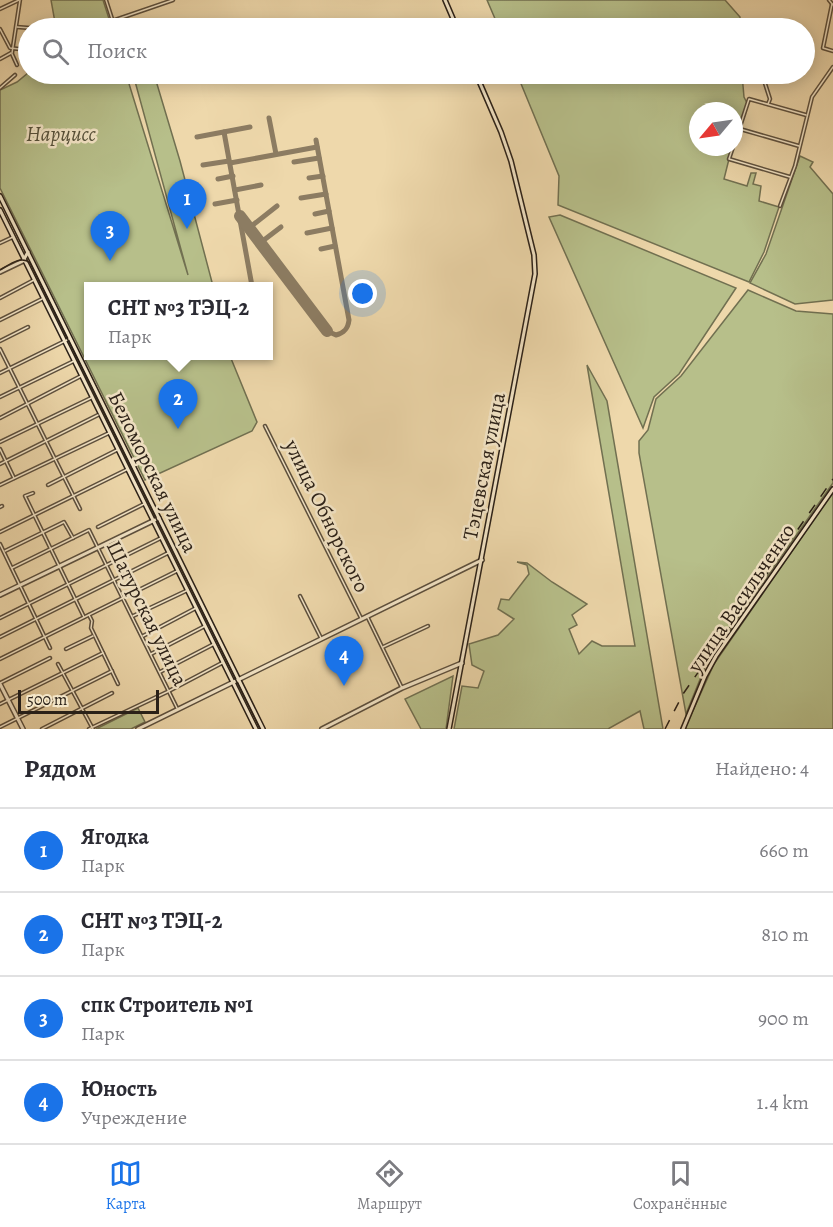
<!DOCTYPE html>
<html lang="ru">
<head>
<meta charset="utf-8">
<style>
  body { margin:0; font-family:Alegreya,serif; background:#f2f2f3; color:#2b2b33 }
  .compass { position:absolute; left:689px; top:102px; width:54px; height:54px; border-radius:50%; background:#fff; box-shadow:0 3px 15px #0003; rotate:241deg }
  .scale { position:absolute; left:18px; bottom:15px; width:141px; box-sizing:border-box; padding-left:6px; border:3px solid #2b2118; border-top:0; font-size:16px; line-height:21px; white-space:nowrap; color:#2b2118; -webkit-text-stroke:4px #f4e6c8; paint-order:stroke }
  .you { position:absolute; left:363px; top:294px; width:21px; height:21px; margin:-15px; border:4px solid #fff; border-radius:50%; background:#1a73e8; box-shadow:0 0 0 9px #1a73e833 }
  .badge { display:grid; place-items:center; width:39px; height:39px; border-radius:50%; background:#1a73e8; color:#fff; font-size:20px; font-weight:700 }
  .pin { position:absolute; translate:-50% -50px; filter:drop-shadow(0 2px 3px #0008) }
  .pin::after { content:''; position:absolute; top:32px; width:21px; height:18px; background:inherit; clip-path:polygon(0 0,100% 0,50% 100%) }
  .popup { position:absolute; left:84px; top:282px; width:189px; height:78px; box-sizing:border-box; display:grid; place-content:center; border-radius:0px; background:#fff; filter:drop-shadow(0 2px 4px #0005); font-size:20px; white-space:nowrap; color:#7c7c81 }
  .popup b { font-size:22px; color:#2b2b33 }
  .popup::after { content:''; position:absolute; left:50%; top:100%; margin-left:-12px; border:12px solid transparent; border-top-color:#fff }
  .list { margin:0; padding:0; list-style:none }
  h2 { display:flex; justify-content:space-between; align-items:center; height:78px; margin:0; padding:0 24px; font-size:26px }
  h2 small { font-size:20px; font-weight:400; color:#7c7c81 }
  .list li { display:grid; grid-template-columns:39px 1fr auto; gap:18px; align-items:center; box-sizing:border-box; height:84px; padding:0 24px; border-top:2px solid #e1e1e2 }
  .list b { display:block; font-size:22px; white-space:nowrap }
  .list p { margin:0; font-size:20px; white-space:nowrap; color:#7c7c81 }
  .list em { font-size:20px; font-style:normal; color:#7c7c81 }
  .icon { flex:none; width:33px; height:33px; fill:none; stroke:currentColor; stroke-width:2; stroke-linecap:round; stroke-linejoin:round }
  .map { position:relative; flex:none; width:833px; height:729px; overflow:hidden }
  .search { position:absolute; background:#fff; box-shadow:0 3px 15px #0003; left:18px; right:18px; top:18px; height:66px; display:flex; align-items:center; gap:15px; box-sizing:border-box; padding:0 21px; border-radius:33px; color:#7c7c81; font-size:22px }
  .sheet { height:414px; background:#fff }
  nav { display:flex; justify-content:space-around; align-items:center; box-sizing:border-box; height:84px; border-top:2px solid #e1e1e2; background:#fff; font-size:16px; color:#7c7c81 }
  nav a { display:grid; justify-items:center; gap:3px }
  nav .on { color:#1a73e8 }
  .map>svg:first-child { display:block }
  .green { fill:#b7bf8a; stroke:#717051; stroke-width:1.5 }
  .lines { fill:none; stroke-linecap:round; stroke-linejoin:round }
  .taxiway { stroke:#8c7c62; stroke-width:5 }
  .runway { stroke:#8c7c62; stroke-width:12 }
  .minor-casing { stroke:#5c4f3d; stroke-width:4.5 }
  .tertiary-casing { stroke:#5c4f3d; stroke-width:6 }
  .secondary-casing { stroke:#2b2118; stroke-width:6 }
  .minor { stroke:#f4e6c8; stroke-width:1.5 }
  .tertiary { stroke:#f4e6c8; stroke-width:3 }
  .secondary { stroke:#f4e6c8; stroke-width:3 }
  .tram { stroke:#2b2118; stroke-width:1.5 }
  .rail { stroke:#2b2118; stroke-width:1.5; stroke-dasharray:10 10; stroke-linecap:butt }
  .labels { text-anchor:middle; stroke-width:5; stroke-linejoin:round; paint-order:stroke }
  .park-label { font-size:21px; font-style:italic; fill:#55503a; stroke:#f4e6c8 }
  .street-label { font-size:21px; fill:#2b2118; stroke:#f4e6c8 }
</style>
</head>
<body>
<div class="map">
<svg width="833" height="729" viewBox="0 0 833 729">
  <rect width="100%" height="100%" fill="#eed8ab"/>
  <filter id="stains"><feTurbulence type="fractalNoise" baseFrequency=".00333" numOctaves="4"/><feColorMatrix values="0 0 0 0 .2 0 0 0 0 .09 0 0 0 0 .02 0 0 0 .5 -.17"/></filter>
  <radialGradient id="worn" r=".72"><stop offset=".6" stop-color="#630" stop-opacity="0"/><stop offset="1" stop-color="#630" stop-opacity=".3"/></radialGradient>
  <g class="green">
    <polygon points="51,0 103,0 112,28 56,28"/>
    <polygon points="487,0 725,0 740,17 740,27 499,28"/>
    <polygon points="28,73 126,74 188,275 133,74 154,74 180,161 213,286 88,286 88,356 230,356 257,422 252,431 145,480 0,188 0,90 17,82"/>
    <polygon points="517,74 742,74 744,97 747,103 734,141 734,111 698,111 698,147 732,147 724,179 747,186 751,173 756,173 753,184 761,186 759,201 779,207 764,252 749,282 558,205 559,176"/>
    <polygon points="800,156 813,162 810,167 833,194 833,300 795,304 750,283 766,254"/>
    <polygon points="560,215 736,288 679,374 654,397 643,428 549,217"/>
    <polygon points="748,290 796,311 833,314 833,483 707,662 686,714 639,453 639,441 648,430 656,399 681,376"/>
    <polygon points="70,340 157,517 154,519 66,341"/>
    <polygon points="587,365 607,401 663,729 644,729 640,711 608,729 454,729 462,686 478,688 484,671 472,665 469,644 498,635 514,619 498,609 501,599 509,600 529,574 527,565 517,562 527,563 552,582 587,604 572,615 577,625 569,629 579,654 592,641 602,646 635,646"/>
    <polygon points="833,492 833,729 686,729 686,726 714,664"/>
    <polygon points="453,676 446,729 421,729 405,699"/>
    <polygon points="138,708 145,722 131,729 96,729"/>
  </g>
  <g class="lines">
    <g class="taxiway">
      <polyline points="269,118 276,154"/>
      <polyline points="224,132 252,286"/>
      <polyline points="197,137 250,127"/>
      <path d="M 316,140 L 349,320 C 348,329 344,333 336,335 L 327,331"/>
      <polyline points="294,162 319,158"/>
      <polyline points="230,163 317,147"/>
      <polyline points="203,165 229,161"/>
      <polyline points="309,178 323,176"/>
      <polyline points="218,179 233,176"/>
      <polyline points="235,190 261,185"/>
      <polyline points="301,198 326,194"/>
      <polyline points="215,204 237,200"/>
      <polyline points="315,214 329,211"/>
      <polyline points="249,228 277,206"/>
      <polyline points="307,233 332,228"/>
      <polyline points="260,243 281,227"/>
      <polyline points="321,249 335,246"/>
    </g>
    <polyline class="runway" points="240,216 327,331"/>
    <g class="minor-casing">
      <g id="minor">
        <polyline points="106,0 115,28"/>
        <polyline points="829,0 833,5"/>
        <polyline points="832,4 823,48 833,51"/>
        <polyline points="0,9 19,0"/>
        <polyline points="112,21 173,0"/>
        <polyline points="17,27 30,28"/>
        <polyline points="0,29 10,48 28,50"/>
        <polyline points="12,53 20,0"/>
        <polyline points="12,54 17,65"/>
        <polyline points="0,59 11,53"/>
        <polyline points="762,74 770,99 768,104"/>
        <polyline points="0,88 15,75"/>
        <polyline points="740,129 799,146"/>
        <polyline points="734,145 749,99 806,115"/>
        <polyline points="733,147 729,159 790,177"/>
        <polyline points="780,206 795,166 812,97 833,67"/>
        <polyline points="0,243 13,237"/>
        <polyline points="0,298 34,280"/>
        <polyline points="0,320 42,299"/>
        <polyline points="0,341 28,327"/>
        <polyline points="0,349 80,509"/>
        <polyline points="0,373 69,339"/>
        <polyline points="0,397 74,361"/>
        <polyline points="0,418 81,376"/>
        <polyline points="265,426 361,618"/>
        <polyline points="0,442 91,398"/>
        <polyline points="0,449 14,478"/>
        <polyline points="0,464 98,415"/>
        <polyline points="0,485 109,433"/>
        <polyline points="48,485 117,450"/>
        <polyline points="33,493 25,496 84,617"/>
        <polyline points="0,507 2,506"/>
        <polyline points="98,527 144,504"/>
        <polyline points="0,532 128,469"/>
        <polyline points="0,544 50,648"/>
        <polyline points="5,551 64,522 73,538"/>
        <polyline points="12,568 89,530 177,708"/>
        <polyline points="300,596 321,638"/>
        <polyline points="89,615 92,621 91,628 118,684"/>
        <polyline points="133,616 188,590"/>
        <polyline points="367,616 402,688"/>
        <polyline points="0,618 161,538"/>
        <polyline points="143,636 196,608"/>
        <polyline points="0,637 168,553"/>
        <polyline points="383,647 428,626"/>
        <polyline points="66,649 93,636"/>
        <polyline points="151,654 205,626"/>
        <polyline points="0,659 177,571"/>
        <polyline points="58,664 93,729"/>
        <polyline points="160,672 214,644"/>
        <polyline points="0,683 50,658"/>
        <polyline points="0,704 103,653"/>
        <polyline points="0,727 112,671"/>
        <polyline points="42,729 112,693"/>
        <polyline points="89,729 167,692 222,663"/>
      </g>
    </g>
    <g class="tertiary-casing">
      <g id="tertiary">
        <polyline points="0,272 23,261 28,252"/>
        <polyline points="0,595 159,518"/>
        <polyline points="0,684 23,729"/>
        <polyline points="138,729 482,560"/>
        <polyline points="322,729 402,688 462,663"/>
      </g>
    </g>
    <g class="secondary-casing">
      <g id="secondary">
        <polyline points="445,0 457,28"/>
        <polyline points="0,196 263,729"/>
        <polyline points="0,210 256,729"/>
        <polyline points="449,729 535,274 534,255 511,161 501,132 476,74"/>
        <polyline points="683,729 705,676 716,656 833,489"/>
      </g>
    </g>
    <use href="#minor" class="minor"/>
    <use href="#tertiary" class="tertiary"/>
    <use href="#secondary" class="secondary"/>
    <path class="tram" d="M 0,270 C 9,265 21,255 30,263 L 260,729"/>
    <polyline class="rail" points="665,729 683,694 833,479"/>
  </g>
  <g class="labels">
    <g class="park-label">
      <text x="61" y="141">Нарцисс</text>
    </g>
    <g class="street-label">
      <text transform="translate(484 466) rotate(-79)" y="7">Тэцевская улица</text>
      <text transform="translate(153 472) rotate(64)" y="7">Беломорская улица</text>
      <text transform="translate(327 516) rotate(64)" y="7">улица Обнорского</text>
      <text transform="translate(741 598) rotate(-56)" y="7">улица Васильченко</text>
      <text transform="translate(147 613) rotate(64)" y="7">Шатурская улица</text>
    </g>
  </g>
  <rect width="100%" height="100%" filter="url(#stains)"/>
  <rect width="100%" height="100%" fill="url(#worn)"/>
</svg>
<svg class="compass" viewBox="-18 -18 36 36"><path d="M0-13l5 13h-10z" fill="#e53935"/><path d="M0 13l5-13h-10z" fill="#7c7c81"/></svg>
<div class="scale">500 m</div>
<div class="you"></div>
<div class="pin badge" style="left:187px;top:229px">1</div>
<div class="pin badge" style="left:178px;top:429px">2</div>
<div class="popup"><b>СНТ №3 ТЭЦ-2</b>Парк</div>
<div class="pin badge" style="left:110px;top:261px">3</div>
<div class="pin badge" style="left:344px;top:686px">4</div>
<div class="search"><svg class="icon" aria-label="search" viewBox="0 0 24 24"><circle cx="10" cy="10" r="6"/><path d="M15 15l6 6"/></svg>Поиск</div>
</div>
<section class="sheet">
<h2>Рядом<small>Найдено: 4</small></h2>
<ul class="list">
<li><span class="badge">1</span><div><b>Ягодка</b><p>Парк</p></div><em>660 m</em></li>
<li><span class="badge">2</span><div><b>СНТ №3 ТЭЦ-2</b><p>Парк</p></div><em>810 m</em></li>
<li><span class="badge">3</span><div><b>спк Строитель №1</b><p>Парк</p></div><em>900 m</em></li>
<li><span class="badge">4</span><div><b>Юность</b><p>Учреждение</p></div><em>1.4 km</em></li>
</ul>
</section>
<nav>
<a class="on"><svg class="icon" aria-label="map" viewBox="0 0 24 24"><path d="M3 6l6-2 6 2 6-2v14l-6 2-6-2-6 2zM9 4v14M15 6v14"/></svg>Карта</a>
<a><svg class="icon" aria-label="directions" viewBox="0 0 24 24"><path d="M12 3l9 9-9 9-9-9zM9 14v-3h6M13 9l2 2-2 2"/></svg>Маршрут</a>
<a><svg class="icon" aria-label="saved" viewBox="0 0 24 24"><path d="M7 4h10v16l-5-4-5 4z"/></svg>Сохранённые</a>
</nav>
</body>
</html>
